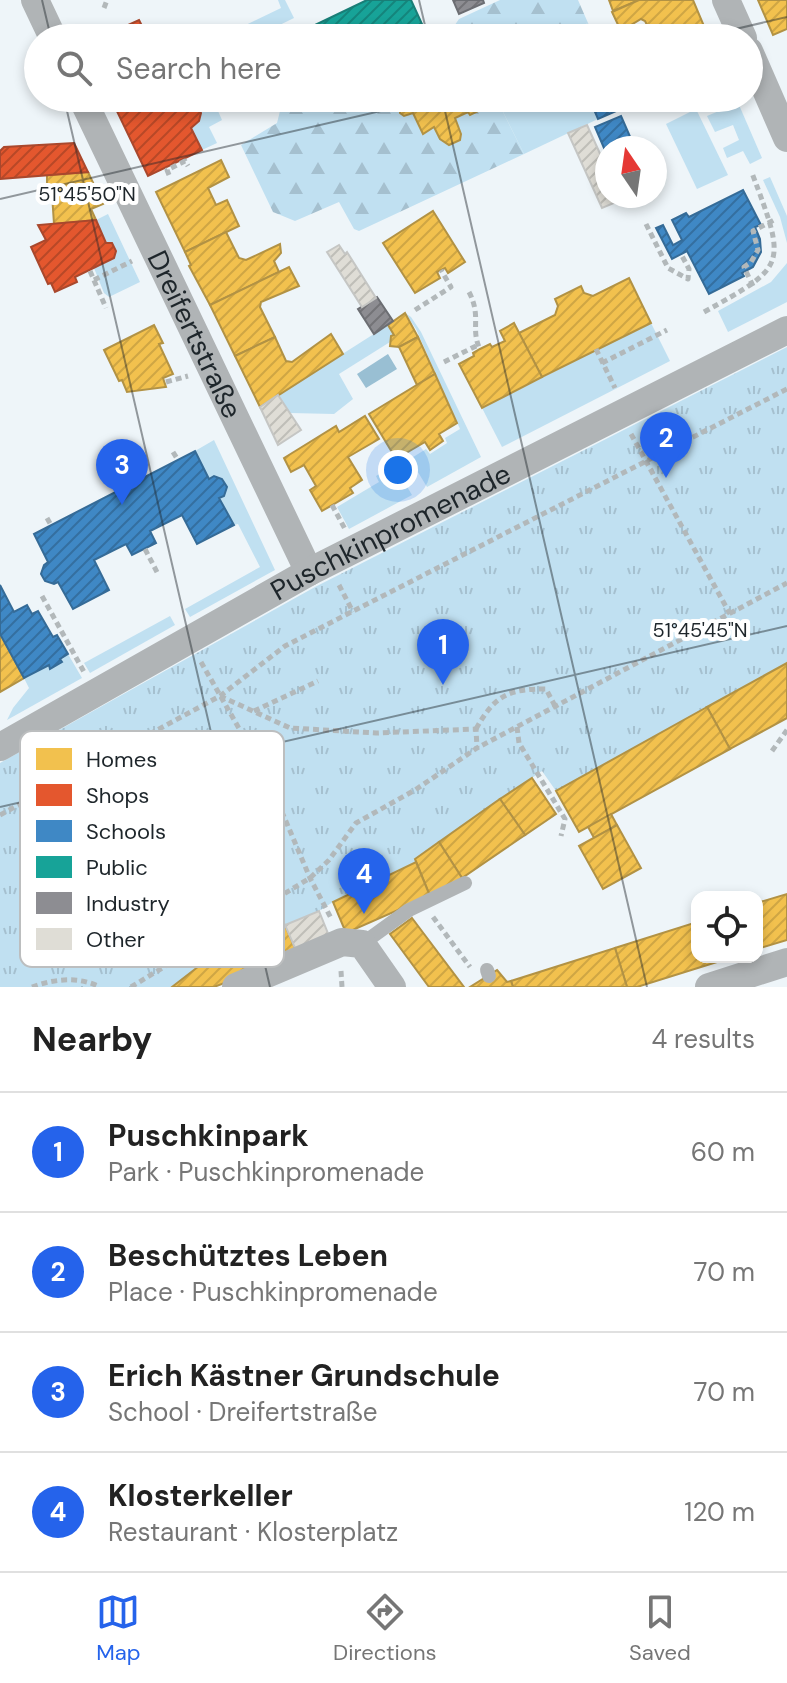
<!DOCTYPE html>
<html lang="en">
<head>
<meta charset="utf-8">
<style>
  body { margin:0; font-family:"DM Sans",sans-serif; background:#f6f6f6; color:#222 }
  .controls { position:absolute; right:24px; bottom:24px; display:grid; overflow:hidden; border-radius:16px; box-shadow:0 4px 12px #0003 }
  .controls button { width:72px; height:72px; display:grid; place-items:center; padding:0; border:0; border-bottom:2px solid #e0e0e0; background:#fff; color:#222; font:40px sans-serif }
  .compass { position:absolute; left:595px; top:136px; width:72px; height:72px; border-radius:50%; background:#fff; box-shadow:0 4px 12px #0003; rotate:347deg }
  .you { position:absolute; left:398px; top:470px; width:28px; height:28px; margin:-20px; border:6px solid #fff; border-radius:50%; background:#1a73e8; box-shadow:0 0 0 12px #1a73e833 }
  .badge { display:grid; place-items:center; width:52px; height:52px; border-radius:50%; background:#2563eb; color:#fff; font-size:26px; font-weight:700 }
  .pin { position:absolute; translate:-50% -66px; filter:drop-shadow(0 2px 4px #0008) }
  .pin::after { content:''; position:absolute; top:42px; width:28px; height:24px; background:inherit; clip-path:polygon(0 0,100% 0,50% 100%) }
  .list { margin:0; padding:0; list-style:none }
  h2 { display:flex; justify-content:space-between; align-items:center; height:104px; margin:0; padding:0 32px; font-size:34px }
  h2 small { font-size:26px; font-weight:400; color:#767676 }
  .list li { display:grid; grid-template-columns:52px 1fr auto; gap:24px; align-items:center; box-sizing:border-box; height:120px; padding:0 32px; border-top:2px solid #e0e0e0 }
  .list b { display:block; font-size:30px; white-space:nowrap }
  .list p { margin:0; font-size:26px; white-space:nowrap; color:#767676 }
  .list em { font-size:26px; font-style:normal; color:#767676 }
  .icon { flex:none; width:44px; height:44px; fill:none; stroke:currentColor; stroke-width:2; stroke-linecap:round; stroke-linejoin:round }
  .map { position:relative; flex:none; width:787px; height:987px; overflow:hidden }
  .search { position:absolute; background:#fff; box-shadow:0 4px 12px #0003; left:24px; right:24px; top:24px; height:88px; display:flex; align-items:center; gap:20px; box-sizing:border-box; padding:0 28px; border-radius:44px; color:#767676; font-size:30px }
  .sheet { height:584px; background:#fff }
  nav { display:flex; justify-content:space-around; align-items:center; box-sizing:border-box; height:112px; border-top:2px solid #e0e0e0; background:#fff; font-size:22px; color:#767676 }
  nav a { display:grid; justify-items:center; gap:4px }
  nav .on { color:#2563eb }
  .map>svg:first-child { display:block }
  .grass { fill:#c0e0f1 }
  .forest { fill:url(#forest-firs) }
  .park { fill:url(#park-tufts) }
  .water { fill:#99bfd3 }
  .homes { fill:url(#homes-hatch); stroke:#b29244; stroke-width:2 }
  .shops { fill:url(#shops-hatch); stroke:#a9482d; stroke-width:2 }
  .schools { fill:url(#schools-hatch); stroke:#356b97; stroke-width:2 }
  .public { fill:url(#public-hatch); stroke:#197e77; stroke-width:2 }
  .industry { fill:url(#industry-hatch); stroke:#6c6e73; stroke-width:2 }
  .building { fill:url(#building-hatch); stroke:#c5c6c4; stroke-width:2 }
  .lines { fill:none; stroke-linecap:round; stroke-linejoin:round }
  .path { stroke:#b2b8ba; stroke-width:5; stroke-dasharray:6 4; stroke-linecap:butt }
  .lane { stroke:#b0b4b6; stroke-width:14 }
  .street { stroke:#b0b4b6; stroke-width:28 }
  .ticks { fill:none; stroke:#1e262b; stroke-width:2; stroke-opacity:0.45 }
  .labels { text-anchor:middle; stroke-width:8; stroke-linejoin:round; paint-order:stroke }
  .street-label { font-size:28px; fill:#1e262b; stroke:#fff }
  .key { fill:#fff; stroke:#bcbebf; stroke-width:2 }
  .key-label { font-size:22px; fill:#1e262b }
  .ticks-label { font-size:20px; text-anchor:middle; fill:#1e262b; stroke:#fff; stroke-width:8; stroke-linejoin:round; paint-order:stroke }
</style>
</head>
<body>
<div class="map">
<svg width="787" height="987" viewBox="0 0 787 987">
  <defs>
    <pattern id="forest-firs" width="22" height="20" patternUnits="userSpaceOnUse" patternTransform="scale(2)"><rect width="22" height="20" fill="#c0e0f1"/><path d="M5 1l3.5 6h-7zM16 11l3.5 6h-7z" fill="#a5c0cf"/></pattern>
    <pattern id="park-tufts" width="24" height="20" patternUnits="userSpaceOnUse" patternTransform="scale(2)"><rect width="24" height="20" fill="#c0e0f1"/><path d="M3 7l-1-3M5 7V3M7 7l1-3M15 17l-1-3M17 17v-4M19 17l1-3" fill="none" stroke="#a5c0cf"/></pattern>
    <pattern id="homes-hatch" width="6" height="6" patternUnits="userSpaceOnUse" patternTransform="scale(2)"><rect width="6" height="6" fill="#f2c14e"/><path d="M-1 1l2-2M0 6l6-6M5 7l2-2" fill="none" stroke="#cfa644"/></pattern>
    <pattern id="shops-hatch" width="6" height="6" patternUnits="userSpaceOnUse" patternTransform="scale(2)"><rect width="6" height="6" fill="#e4572e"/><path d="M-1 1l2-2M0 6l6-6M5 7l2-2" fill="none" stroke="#b84827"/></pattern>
    <pattern id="schools-hatch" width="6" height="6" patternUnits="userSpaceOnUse" patternTransform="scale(2)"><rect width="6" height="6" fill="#3f88c5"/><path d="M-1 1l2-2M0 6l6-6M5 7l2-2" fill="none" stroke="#346fa0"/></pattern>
    <pattern id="public-hatch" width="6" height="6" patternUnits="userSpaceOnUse" patternTransform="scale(2)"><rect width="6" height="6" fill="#17a398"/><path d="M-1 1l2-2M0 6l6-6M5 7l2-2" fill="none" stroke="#14857c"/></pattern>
    <pattern id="industry-hatch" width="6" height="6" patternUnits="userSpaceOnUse" patternTransform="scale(2)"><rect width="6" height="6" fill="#8d8d92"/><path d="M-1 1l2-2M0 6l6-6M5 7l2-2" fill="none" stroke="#737377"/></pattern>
    <pattern id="building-hatch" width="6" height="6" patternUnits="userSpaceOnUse" patternTransform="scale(2)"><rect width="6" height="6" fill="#dfddd6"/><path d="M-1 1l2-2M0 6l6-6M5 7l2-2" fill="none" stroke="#bfbeb8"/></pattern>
  </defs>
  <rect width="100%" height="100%" fill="#eef5f9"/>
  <g class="grass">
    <polygon points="278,0 285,0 294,18 253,38 219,38 281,8"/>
    <polygon points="588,23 595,38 555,38"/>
    <polygon points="193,98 222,98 214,102 222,120 209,127 217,143 202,150 191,128 199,121 201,113 189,100"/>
    <polygon points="496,98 589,98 598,119 524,154"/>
    <polygon points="722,98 736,98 762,158 750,164 743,151 727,158 723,148 739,140 733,125 715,132 707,116 726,108"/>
    <polygon points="696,109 728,175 697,189 666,124"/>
    <polygon points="770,177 787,216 787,243 780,217 763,180"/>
    <polygon points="108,214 140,282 109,297 104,293 94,268 114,258 112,243 106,243 96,220"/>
    <polygon points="787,263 787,302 728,332 718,311 771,282"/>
    <polygon points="405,313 411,317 421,332 481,457 427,487 410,459 426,449 430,454 447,443 445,438 460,429 416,329"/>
    <polygon points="651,323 670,361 502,447 482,408"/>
    <polygon points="388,325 394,335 391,336 390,342 339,374 353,399 334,414 290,413 278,395"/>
    <polygon points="214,440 275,570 190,617 185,609 260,567 238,524 234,525 219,498 224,496 227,487 223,479 214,476 209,479 195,451"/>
    <polygon points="394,465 412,495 349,529 337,507 379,482 376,476"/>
    <polygon points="170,616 175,625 90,673 84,663"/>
    <polygon points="68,654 82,678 7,720 13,708 29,688 24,678 49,665 51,668 61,663 60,659"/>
  </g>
  <g class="forest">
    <polygon points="500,0 578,0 588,23 554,38 436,38 450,32 459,19"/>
    <polygon points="308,98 496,98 524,154 359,231 354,229 339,202 295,221 273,212 241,145 277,123 280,111"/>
  </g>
  <polygon class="park" points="787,347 787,663 556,791 542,771 415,859 416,862 333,902 319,911 199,966 172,987 0,987 0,763 315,587"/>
  <polygon class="water" points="388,354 397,369 366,388 357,374"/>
  <g class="homes">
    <polygon points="609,0 639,0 613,11"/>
    <polygon points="639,0 693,0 709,38 640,38 639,35 650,31 645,21 641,19 621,31 612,12"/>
    <polygon points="758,0 787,0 787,29 773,35"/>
    <polygon points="406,98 479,98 482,105 478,107 480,110 470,115 468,112 455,118 461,134 460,140 449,145 440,139 434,127 423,134 413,113 404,116 400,113 400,108 408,102"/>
    <polygon points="221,160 229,177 208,188 216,205 227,200 239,226 185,252 156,192"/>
    <polygon points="88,172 103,204 91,209 96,220 54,224 52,194 47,189 47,175"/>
    <polygon points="433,211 465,262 448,273 445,268 437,272 440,278 415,293 383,243"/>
    <polygon points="226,232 239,258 246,260 280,244 281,253 274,261 279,272 210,305 189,266 191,265 185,252"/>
    <polygon points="289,267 299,286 261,302 260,307 275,337 235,356 210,305"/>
    <polygon points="629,278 651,323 542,377 519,333 555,315 558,306 555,299 581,286 584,293 593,296"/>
    <polygon points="405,313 418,337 399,347 390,346 391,336 394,335 388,325"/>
    <polygon points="514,323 542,377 482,408 459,364 474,356 473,353 480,349 490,344 492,347 505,341 500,331"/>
    <polygon points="154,325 163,343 159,344 173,374 163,378 166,387 127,392 122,380 119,381 104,350"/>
    <polygon points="331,334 343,354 260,407 235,356 275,337 286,361 292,362"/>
    <polygon points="418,337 435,374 417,385 399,347"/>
    <polygon points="435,374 457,423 439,434 443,441 430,450 425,442 396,459 369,414"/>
    <polygon points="365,416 379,439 348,457 362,480 350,488 353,493 322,511 310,490 316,486 304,465 291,472 284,458 336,426 339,432"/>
    <polygon points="1,635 24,678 0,692 0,636"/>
    <polygon points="787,663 787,718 730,749 707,707"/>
    <polygon points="707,707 730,749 579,832 556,791"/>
    <polygon points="532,778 556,814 525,835 500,799"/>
    <polygon points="500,799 525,835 462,878 439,842"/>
    <polygon points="611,814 617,825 594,838 588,827"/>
    <polygon points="617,825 641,868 603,889 579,846"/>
    <polygon points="439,842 462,878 430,896 415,859"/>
    <polygon points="416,862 430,896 346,933 333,902"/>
    <polygon points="787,894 787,940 757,949 757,903"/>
    <polygon points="412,918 464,987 429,987 390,934"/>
    <polygon points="697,922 697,957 733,957 637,987 627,987 615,948"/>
    <polygon points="285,925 298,955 214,987 172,987 199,966"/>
    <polygon points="615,948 627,987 513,987 511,981"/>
    <polygon points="497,970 507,982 511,981 513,987 470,987"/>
  </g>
  <g class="shops">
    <polygon points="139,20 148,38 104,37 108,29 126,26"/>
    <polygon points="128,98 177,98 179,101 187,99 197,103 201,113 199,121 191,128 202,150 148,176 114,105"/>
    <polygon points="74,143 88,172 0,179 0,151 4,147"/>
    <polygon points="96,220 106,243 112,243 116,251 114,258 75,277 77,282 55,292 51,283 48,284 31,247 46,240 38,225"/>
  </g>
  <g class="schools">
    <polygon points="589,98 646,98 598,119"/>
    <polygon points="621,116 635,148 607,148 607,155 595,127"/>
    <polygon points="743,190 761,225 755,227 760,239 761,252 753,267 742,273 744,276 709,294 687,251 672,259 656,228 663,225 673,245 682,240 672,220 686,213 689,217"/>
    <polygon points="195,451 209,479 214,476 222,479 227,487 224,496 219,498 234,525 197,544 182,515 150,531 156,543 132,555 126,544 94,560 109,590 73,609 58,582 54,584 45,581 41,574 44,565 48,562 34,534"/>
    <polygon points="0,585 14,612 27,605 32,614 38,611 53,637 57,635 68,654 60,659 62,662 50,669 49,665 24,678 0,634"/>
  </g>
  <polygon class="public" points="367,0 411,0 422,24 392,38 288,38"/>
  <g class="industry">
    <polygon points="453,0 483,0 484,3 459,14"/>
    <polygon points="377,297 393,321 374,334 358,309"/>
  </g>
  <g class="building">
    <polygon points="587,125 607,169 607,196 619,196 621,200 602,208 568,133"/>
    <polygon points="339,245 345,254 347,252 376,298 362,307 327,252"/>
    <polygon points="278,395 301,430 278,445 260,407"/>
    <polygon points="319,911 331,941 298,955 285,925"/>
  </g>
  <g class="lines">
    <g class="path">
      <polyline points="104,8 107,0"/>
      <polyline points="95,28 106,33"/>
      <polyline points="285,98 285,99"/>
      <polyline points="169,175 167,170 185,161 188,166"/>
      <polyline points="646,224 668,268 688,279 689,269 681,254"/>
      <polyline points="90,271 106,308"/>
      <polyline points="94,280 132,261"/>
      <polyline points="753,286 744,267 751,262 758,250 753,231 774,220"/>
      <path d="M 469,292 C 482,317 470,329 480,349"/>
      <polyline points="415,310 451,287 441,270"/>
      <path d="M 704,312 C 787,266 787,266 752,173"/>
      <polyline points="596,349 615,388"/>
      <polyline points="444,362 478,345"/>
      <polyline points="602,363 667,330"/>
      <polyline points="166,382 188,376"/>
      <polyline points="631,434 730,614"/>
      <polyline points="173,452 178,460"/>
      <polyline points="400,457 401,460"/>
      <polyline points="332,505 345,529"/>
      <polyline points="47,518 51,525"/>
      <polyline points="145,549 158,574"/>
      <polyline points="339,585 353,612"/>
      <polyline points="42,596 84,672"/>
      <polyline points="201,662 268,779 310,878 332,920"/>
      <polyline points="220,696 290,728 376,733 476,729 477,748"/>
      <polyline points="254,711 318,681"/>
      <polyline points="517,727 519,743 565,819 561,836"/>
      <path d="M 476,729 C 495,695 508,689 546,689 L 555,706"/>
      <polyline points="772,751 787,730"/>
      <polyline points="0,815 220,696 285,646 787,389"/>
      <polyline points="433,917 470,967"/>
      <polyline points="341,971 342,987"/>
      <path d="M 32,987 C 54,979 78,976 100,987"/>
      <polyline points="131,987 310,878 329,860 356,823 415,790 477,748 787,583"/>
    </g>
    <g class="lane">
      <polyline points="362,944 409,910 465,883"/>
      <polyline points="487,970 489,976"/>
    </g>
    <g class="street">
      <polyline points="35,0 53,38"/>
      <polyline points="726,0 743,38"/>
      <polyline points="749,51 787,138"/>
      <path id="s1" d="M 82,98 L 309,572"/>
      <path id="s2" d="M 0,747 L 309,572 L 787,330"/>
      <polyline points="236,987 342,942 362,944 392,987"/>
      <polyline points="709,987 787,962"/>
    </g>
  </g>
  <path class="ticks" d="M 42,0 L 51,38M 419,0 L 428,38M 697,38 L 787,17M 64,98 L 270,987M 442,98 L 647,987M 0,199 L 437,98M 0,807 L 787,626"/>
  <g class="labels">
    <g class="street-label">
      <text dy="10" stroke="none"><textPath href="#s1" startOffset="262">Dreifertstraße</textPath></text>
      <text dy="10" stroke="none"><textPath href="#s2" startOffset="446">Puschkinpromenade</textPath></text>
    </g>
  </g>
  <rect x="20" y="731" width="264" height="236" rx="12" class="key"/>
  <rect x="36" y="748" width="36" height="22" fill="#f2c14e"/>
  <rect x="36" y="784" width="36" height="22" fill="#e4572e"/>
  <rect x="36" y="820" width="36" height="22" fill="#3f88c5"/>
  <rect x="36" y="856" width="36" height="22" fill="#17a398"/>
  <rect x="36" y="892" width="36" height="22" fill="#8d8d92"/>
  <rect x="36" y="928" width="36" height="22" fill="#dfddd6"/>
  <g class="key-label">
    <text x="86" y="767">Homes</text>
    <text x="86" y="803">Shops</text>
    <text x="86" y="839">Schools</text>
    <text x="86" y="875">Public</text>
    <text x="86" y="911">Industry</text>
    <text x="86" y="947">Other</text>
  </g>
  <g class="ticks-label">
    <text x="87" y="201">51°45'50"N</text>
    <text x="700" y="637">51°45'45"N</text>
  </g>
</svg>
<div class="controls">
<button><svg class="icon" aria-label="locate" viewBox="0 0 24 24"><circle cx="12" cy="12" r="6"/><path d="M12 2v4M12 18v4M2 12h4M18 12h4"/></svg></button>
</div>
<svg class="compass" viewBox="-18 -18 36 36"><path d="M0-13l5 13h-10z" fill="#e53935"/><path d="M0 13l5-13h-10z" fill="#767676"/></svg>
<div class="you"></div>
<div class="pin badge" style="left:443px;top:685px">1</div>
<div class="pin badge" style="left:666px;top:478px">2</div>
<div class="pin badge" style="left:122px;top:505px">3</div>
<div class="pin badge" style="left:364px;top:914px">4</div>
<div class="search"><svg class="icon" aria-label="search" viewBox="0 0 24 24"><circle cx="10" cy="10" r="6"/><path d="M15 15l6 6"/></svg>Search here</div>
</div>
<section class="sheet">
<h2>Nearby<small>4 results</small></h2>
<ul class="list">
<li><span class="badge">1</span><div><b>Puschkinpark</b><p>Park · Puschkinpromenade</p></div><em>60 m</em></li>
<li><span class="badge">2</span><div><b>Beschütztes Leben</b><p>Place · Puschkinpromenade</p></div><em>70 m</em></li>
<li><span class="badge">3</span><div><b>Erich Kästner Grundschule</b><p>School · Dreifertstraße</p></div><em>70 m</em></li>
<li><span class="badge">4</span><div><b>Klosterkeller</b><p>Restaurant · Klosterplatz</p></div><em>120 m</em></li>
</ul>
</section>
<nav>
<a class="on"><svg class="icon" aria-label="map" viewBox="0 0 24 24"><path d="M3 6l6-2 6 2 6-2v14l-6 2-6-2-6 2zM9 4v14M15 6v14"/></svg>Map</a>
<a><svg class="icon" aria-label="directions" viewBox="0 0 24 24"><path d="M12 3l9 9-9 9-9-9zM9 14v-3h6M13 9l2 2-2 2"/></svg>Directions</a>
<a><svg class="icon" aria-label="saved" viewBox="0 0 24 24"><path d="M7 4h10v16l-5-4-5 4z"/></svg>Saved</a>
</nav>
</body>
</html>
